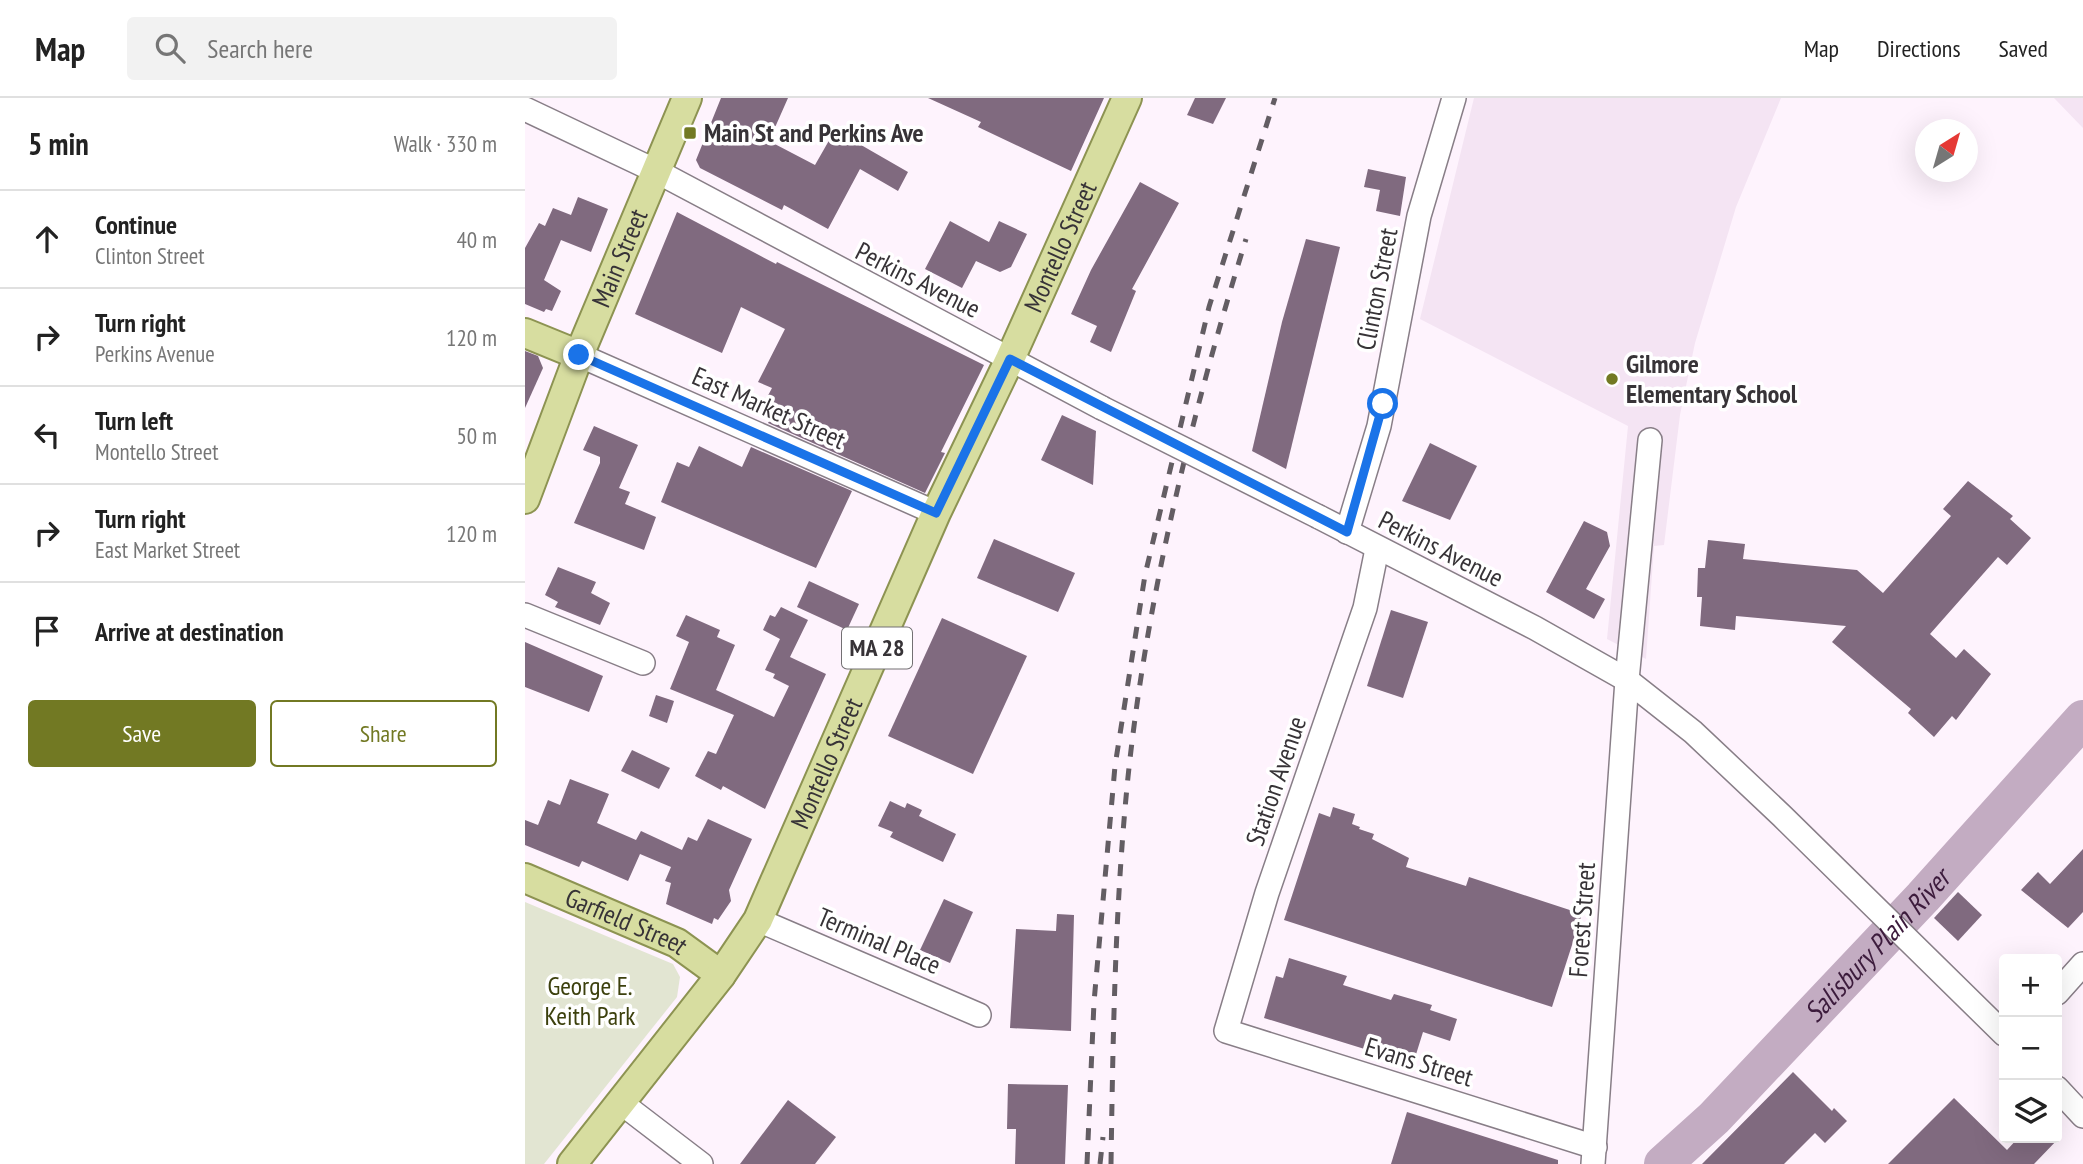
<!DOCTYPE html>
<html lang="en">
<head>
<meta charset="utf-8">
<style>
  body { margin:0; font-family:"PT Sans Narrow",sans-serif; background:#f2f2f2; color:#222 }
  .controls { position:absolute; right:21px; bottom:21px; display:grid; overflow:hidden; border-radius:7px; box-shadow:0 7px 28px #0002 }
  .controls button { width:63px; height:63px; display:grid; place-items:center; padding:0; border:0; border-bottom:2px solid #e0e0e0; background:#fff; color:#222; font:35px sans-serif }
  .compass { position:absolute; left:1390px; top:21px; width:63px; height:63px; border-radius:50%; background:#fff; box-shadow:0 7px 28px #0002; rotate:37deg }
  .stop { position:absolute; width:21px; height:21px; margin:-16px; border:5px solid #1a73e8; border-radius:50%; background:#fff }
  .stop.end { background:#1a73e8; border-color:#fff; box-shadow:0 2px 7px #0008 }
  .list { margin:0; padding:0; list-style:none }
  h2 { display:flex; justify-content:space-between; align-items:center; height:91px; margin:0; padding:0 28px; font-size:30px }
  h2 small { font-size:23px; font-weight:400; color:#767676 }
  .list li { display:grid; grid-template-columns:46px 1fr auto; gap:21px; align-items:center; box-sizing:border-box; height:98px; padding:0 28px; border-top:2px solid #e0e0e0 }
  .list b { display:block; font-size:26px; white-space:nowrap }
  .list p { margin:0; font-size:23px; white-space:nowrap; color:#767676 }
  .list em { font-size:23px; font-style:normal; color:#767676 }
  .actions { display:flex; gap:14px; padding:21px 28px }
  .actions a { flex:1; padding:16px 0; border:2px solid #727923; border-radius:7px; text-align:center; font-size:24px; color:#727923 }
  .actions .main { background:#727923; color:#fff }
  .icon { flex:none; width:38px; height:38px; fill:none; stroke:currentColor; stroke-width:2; stroke-linecap:round; stroke-linejoin:round }
  .map { position:relative; flex:none; width:1558px; height:1066px; overflow:hidden }
  header { display:flex; align-items:center; gap:42px; box-sizing:border-box; height:98px; padding:0 35px; background:#fff; border-bottom:2px solid #e0e0e0 }
  header strong { font-size:33px }
  nav { display:flex; gap:38px; margin-inline-start:auto; font-size:24px }
  .search { width:490px; height:63px; background:#f2f2f2; display:flex; align-items:center; gap:18px; box-sizing:border-box; padding:0 24px; border-radius:7px; color:#767676; font-size:26px }
  main { display:flex }
  aside { flex:1; background:#fff }
  .map>svg:first-child { display:block }
  .built { fill:#f4e4f3 }
  .green { fill:#e2e5d2 }
  .lines { fill:none; stroke-linecap:round; stroke-linejoin:round }
  .river { stroke:#c3acc2; stroke-width:38 }
  .building { fill:#806a7f }
  .minor-casing { stroke:#887e87; stroke-width:26 }
  .major-casing { stroke:#8d9352; stroke-width:32 }
  .minor { stroke:#fff; stroke-width:23 }
  .major { stroke:#d7dda0; stroke-width:28 }
  .rail { stroke:#635d63; stroke-width:5; stroke-dasharray:12 12; stroke-linecap:butt }
  .minor-bridge-casing { stroke:#887e87; stroke-width:26; stroke-linecap:butt }
  .minor-bridge { stroke:#fff; stroke-width:23 }
  .route { stroke:#1a73e8; stroke-width:9 }
  .poi-dot { fill:#727923; stroke:#fff; stroke-width:2.5 }
  .labels { text-anchor:middle; stroke-width:7; stroke-linejoin:round; paint-order:stroke }
  .shield { fill:#fff; stroke:#737073; stroke-width:2 }
  .shield-label { font-size:24px; font-weight:bold; fill:#373337 }
  .poi-label { font-size:26px; font-weight:bold; fill:#373337; stroke:#fff; text-anchor:start }
  .street-label { font-size:26px; fill:#373337; stroke:#fff }
  .park-label { font-size:26px; fill:#3c400d; stroke:#fff }
  .water-label { font-size:28px; font-style:italic; fill:#3c1b3c; stroke:#fff }
</style>
</head>
<body>
<header>
<strong>Map</strong>
<div class="search"><svg class="icon" aria-label="search" viewBox="0 0 24 24"><circle cx="10" cy="10" r="6"/><path d="M15 15l6 6"/></svg>Search here</div>
<nav><a>Map</a><a>Directions</a><a>Saved</a></nav>
</header>
<main>
<aside>
<h2>5 min<small>Walk · 330 m</small></h2>
<ul class="list">
<li><svg class="icon" aria-label="ahead" viewBox="0 0 24 24"><path d="M12 20V5M6 11l6-6 6 6"/></svg><div><b>Continue</b><p>Clinton Street</p></div><em>40 m</em></li>
<li><svg class="icon" aria-label="right" viewBox="0 0 24 24"><path d="M7 20v-9h11M14 6l5 5-5 5"/></svg><div><b>Turn right</b><p>Perkins Avenue</p></div><em>120 m</em></li>
<li><svg class="icon" aria-label="left" viewBox="0 0 24 24"><path d="M17 20v-9H6M10 6l-5 5 5 5"/></svg><div><b>Turn left</b><p>Montello Street</p></div><em>50 m</em></li>
<li><svg class="icon" aria-label="right" viewBox="0 0 24 24"><path d="M7 20v-9h11M14 6l5 5-5 5"/></svg><div><b>Turn right</b><p>East Market Street</p></div><em>120 m</em></li>
<li><svg class="icon" aria-label="arrive" viewBox="0 0 24 24"><path d="M6 21V4h12l-3 4 3 4H6"/></svg><div><b>Arrive at destination</b></div></li>
</ul>
<div class="actions"><a class="main">Save</a><a>Share</a></div>
</aside>
<div class="map">
<svg width="1558" height="1066" viewBox="0 0 1558 1066">
  <rect width="100%" height="100%" fill="#fef3fd"/>
  <g class="built">
    <polygon points="949,0 1256,0 1211,109 1170,245 1155,317 1139,447 1129,448 1121,561 1082,541 1103,328 895,221"/>
    <polygon points="1529,0 1558,0 1558,30"/>
  </g>
  <polygon class="green" points="0,804 148,866 155,879 152,899 19,1066 0,1066"/>
  <g class="lines">
    <path class="river" id="s1" d="M 1138,1066 L 1189,1020 L 1398,799 L 1558,621"/>
  </g>
  <g class="building">
    <polygon points="196,0 263,0 244,43 290,67 310,32 383,74 373,93 335,71 303,131 259,107 257,112 175,70 171,62"/>
    <polygon points="403,0 579,0 546,73 453,29 456,24"/>
    <polygon points="670,0 701,0 688,26 662,17"/>
    <polygon points="843,71 881,79 875,118 851,113 855,92 839,89"/>
    <polygon points="615,84 654,105 607,191 611,193 586,254 565,244 572,228 546,216 566,172"/>
    <polygon points="53,99 83,111 66,154 36,142 19,182 36,193 27,213 21,211 19,214 0,206 0,150 14,125 20,128 28,110 46,117"/>
    <polygon points="152,114 251,166 252,164 459,267 416,354 420,355 400,395 243,325 249,315 237,309 247,290 233,284 260,231 216,209 197,255 110,216"/>
    <polygon points="425,123 464,144 474,123 502,136 486,169 475,174 451,163 437,190 400,171"/>
    <polygon points="781,141 815,149 761,371 727,353 757,224"/>
    <polygon points="0,253 13,258 18,270 0,310"/>
    <polygon points="537,317 571,333 568,387 516,362"/>
    <polygon points="69,328 113,347 94,390 105,394 100,406 131,419 119,452 49,425 75,365 75,359 58,352"/>
    <polygon points="905,345 952,368 925,422 877,403"/>
    <polygon points="174,348 217,369 226,349 327,393 291,470 136,404 152,364 164,369"/>
    <polygon points="1443,383 1488,418 1485,421 1506,440 1482,467 1473,459 1405,536 1431,560 1439,551 1466,576 1431,622 1427,618 1409,639 1383,615 1386,611 1307,544 1321,528 1211,518 1210,532 1175,528 1177,499 1172,499 1173,470 1180,470 1183,442 1220,446 1218,461 1332,472 1358,495 1426,418 1418,411"/>
    <polygon points="1059,423 1082,434 1085,448 1061,491 1080,501 1069,521 1021,494"/>
    <polygon points="469,441 550,475 533,514 452,480"/>
    <polygon points="33,469 71,484 66,495 85,505 75,527 30,509 33,504 20,497"/>
    <polygon points="284,483 334,506 322,532 272,509"/>
    <polygon points="256,509 283,522 265,559 301,576 240,711 198,688 196,692 170,678 183,653 191,656 209,617 145,591 164,544 151,538 161,517 195,532 192,539 210,547 191,592 249,619 264,588 248,580 250,576 240,572 255,541 238,532 245,517 250,519"/>
    <polygon points="866,512 903,524 878,600 842,588"/>
    <polygon points="417,520 502,558 448,676 363,638"/>
    <polygon points="0,544 78,578 64,614 0,589"/>
    <polygon points="131,597 149,603 142,625 124,618"/>
    <polygon points="107,652 145,670 134,691 96,673"/>
    <polygon points="45,681 84,696 72,725 111,742 116,733 157,752 163,739 172,743 183,721 227,741 204,792 206,803 193,822 189,820 187,826 141,806 146,785 140,783 146,769 115,756 103,783 57,763 54,769 0,747 0,722 13,727 23,702 35,707"/>
    <polygon points="365,703 380,710 382,705 397,712 394,718 431,736 418,764 365,739 368,734 353,728"/>
    <polygon points="808,709 830,716 827,726 835,729 834,731 849,736 847,741 884,760 881,769 941,788 944,779 1057,816 1027,909 759,822 794,715 805,719"/>
    <polygon points="1558,751 1558,814 1543,830 1496,792 1513,774 1525,786"/>
    <polygon points="1433,794 1457,817 1433,843 1409,820"/>
    <polygon points="419,801 448,814 425,865 395,852"/>
    <polygon points="532,816 549,817 546,933 485,930 491,831 531,833"/>
    <polygon points="764,860 822,878 818,887 866,902 869,896 907,907 905,912 932,921 925,943 898,934 888,966 739,920 751,878 758,880"/>
    <polygon points="1268,974 1307,1013 1309,1010 1322,1023 1300,1045 1290,1035 1259,1066 1177,1066"/>
    <polygon points="483,986 543,987 540,1066 490,1066 491,1031 482,1031"/>
    <polygon points="1429,1000 1482,1052 1493,1040 1534,1040 1509,1066 1363,1066"/>
    <polygon points="263,1002 311,1039 290,1066 215,1066"/>
    <polygon points="882,1014 1033,1062 1033,1066 866,1066"/>
  </g>
  <g class="lines">
    <g class="minor-casing">
      <g id="minor">
        <polyline points="0,11 133,74 577,310"/>
        <polyline points="54,257 411,415"/>
        <polyline points="794,419 1010,530 1102,582 1168,634 1257,718 1479,936"/>
        <polyline points="822,434 854,328 894,118 929,0"/>
        <polyline points="852,451 840,510 742,795 701,933 1070,1049"/>
        <polyline points="0,517 118,565"/>
        <polyline points="233,822 454,917"/>
        <polyline points="1532,895 1558,866"/>
        <polyline points="1532,990 1558,1018"/>
        <polyline points="95,1004 176,1066"/>
        <polyline points="1068,1066 1102,582 1125,342"/>
      </g>
    </g>
    <g class="major-casing">
      <g id="major">
        <polyline points="0,235 54,257"/>
        <path id="s2" d="M 0,401 L 54,257 L 162,0"/>
        <path id="s3" d="M 0,780 L 152,845 L 196,877"/>
        <path id="s4" d="M 47,1066 L 196,877 L 233,822 L 411,415 L 485,261 L 602,0"/>
      </g>
    </g>
    <use href="#minor" class="minor"/>
    <use href="#major" class="major"/>
    <g class="rail">
      <polyline points="562,1066 569,904 590,668 620,477 684,209 750,0"/>
      <polyline points="575,1066 578,1039"/>
      <path d="M 586,1066 C 588,937 590,807 603,679 C 622,498 667,315 721,141"/>
    </g>
    <g class="minor-bridge-casing">
      <polyline id="minor-bridge" points="577,310 794,419"/>
    </g>
    <use href="#minor-bridge" class="minor-bridge"/>
  </g>
  <g class="lines">
    <polyline class="route" points="54,257 411,415 485,261 822,434 858,306"/>
  </g>
  <g class="poi-dot">
    <rect x="158" y="28" width="14" height="14" rx="3.5"/>
    <circle cx="1087" cy="281" r="7"/>
  </g>
  <g class="labels">
    <rect class="shield" x="317" y="529.5" width="70" height="41" rx="5"/>
    <g class="shield-label">
      <text x="352" y="558">MA 28</text>
    </g>
    <g class="poi-label">
      <text x="179" y="44">Main St and Perkins Ave</text>
      <text x="1101" y="275">Gilmore<tspan x="1101" dy="30">Elementary School</tspan></text>
    </g>
    <g class="street-label">
      <text dy="9" stroke="none"><textPath href="#s4" startOffset="1045">Montello Street</textPath></text>
      <text dy="9" stroke="none"><textPath href="#s2" startOffset="259">Main Street</textPath></text>
      <text transform="translate(393 182) rotate(27)" y="9">Perkins Avenue</text>
      <text transform="translate(852 191) rotate(-79)" y="9">Clinton Street</text>
      <text transform="translate(244 310) rotate(24)" y="9">East Market Street</text>
      <text transform="translate(916 451) rotate(27)" y="9">Perkins Avenue</text>
      <text dy="9" stroke="none"><textPath href="#s4" startOffset="478">Montello Street</textPath></text>
      <text transform="translate(751 683) rotate(-71)" y="9">Station Avenue</text>
      <text transform="translate(1057 822) rotate(-86)" y="9">Forest Street</text>
      <text dy="9" stroke="none"><textPath href="#s3" startOffset="110">Garfield Street</textPath></text>
      <text transform="translate(354 843) rotate(23)" y="9">Terminal Place</text>
      <text transform="translate(894 964) rotate(17)" y="9">Evans Street</text>
    </g>
    <g class="park-label">
      <text x="65" y="897">George E.<tspan x="65" dy="30">Keith Park</tspan></text>
    </g>
    <g class="water-label">
      <text dy="10" stroke="none"><textPath href="#s1" startOffset="306">Salisbury Plain River</textPath></text>
    </g>
  </g>
</svg>
<div class="controls">
<button>+</button>
<button>−</button>
<button><svg class="icon" aria-label="layers" viewBox="0 0 24 24"><path d="M12 4l9 5-9 5-9-5zM3 14l9 5 9-5"/></svg></button>
</div>
<svg class="compass" viewBox="-18 -18 36 36"><path d="M0-13l5 13h-10z" fill="#e53935"/><path d="M0 13l5-13h-10z" fill="#767676"/></svg>
<div class="stop" style="left:858px;top:306px"></div>
<div class="stop end" style="left:54px;top:257px"></div>
</div>
</main>
</body>
</html>
